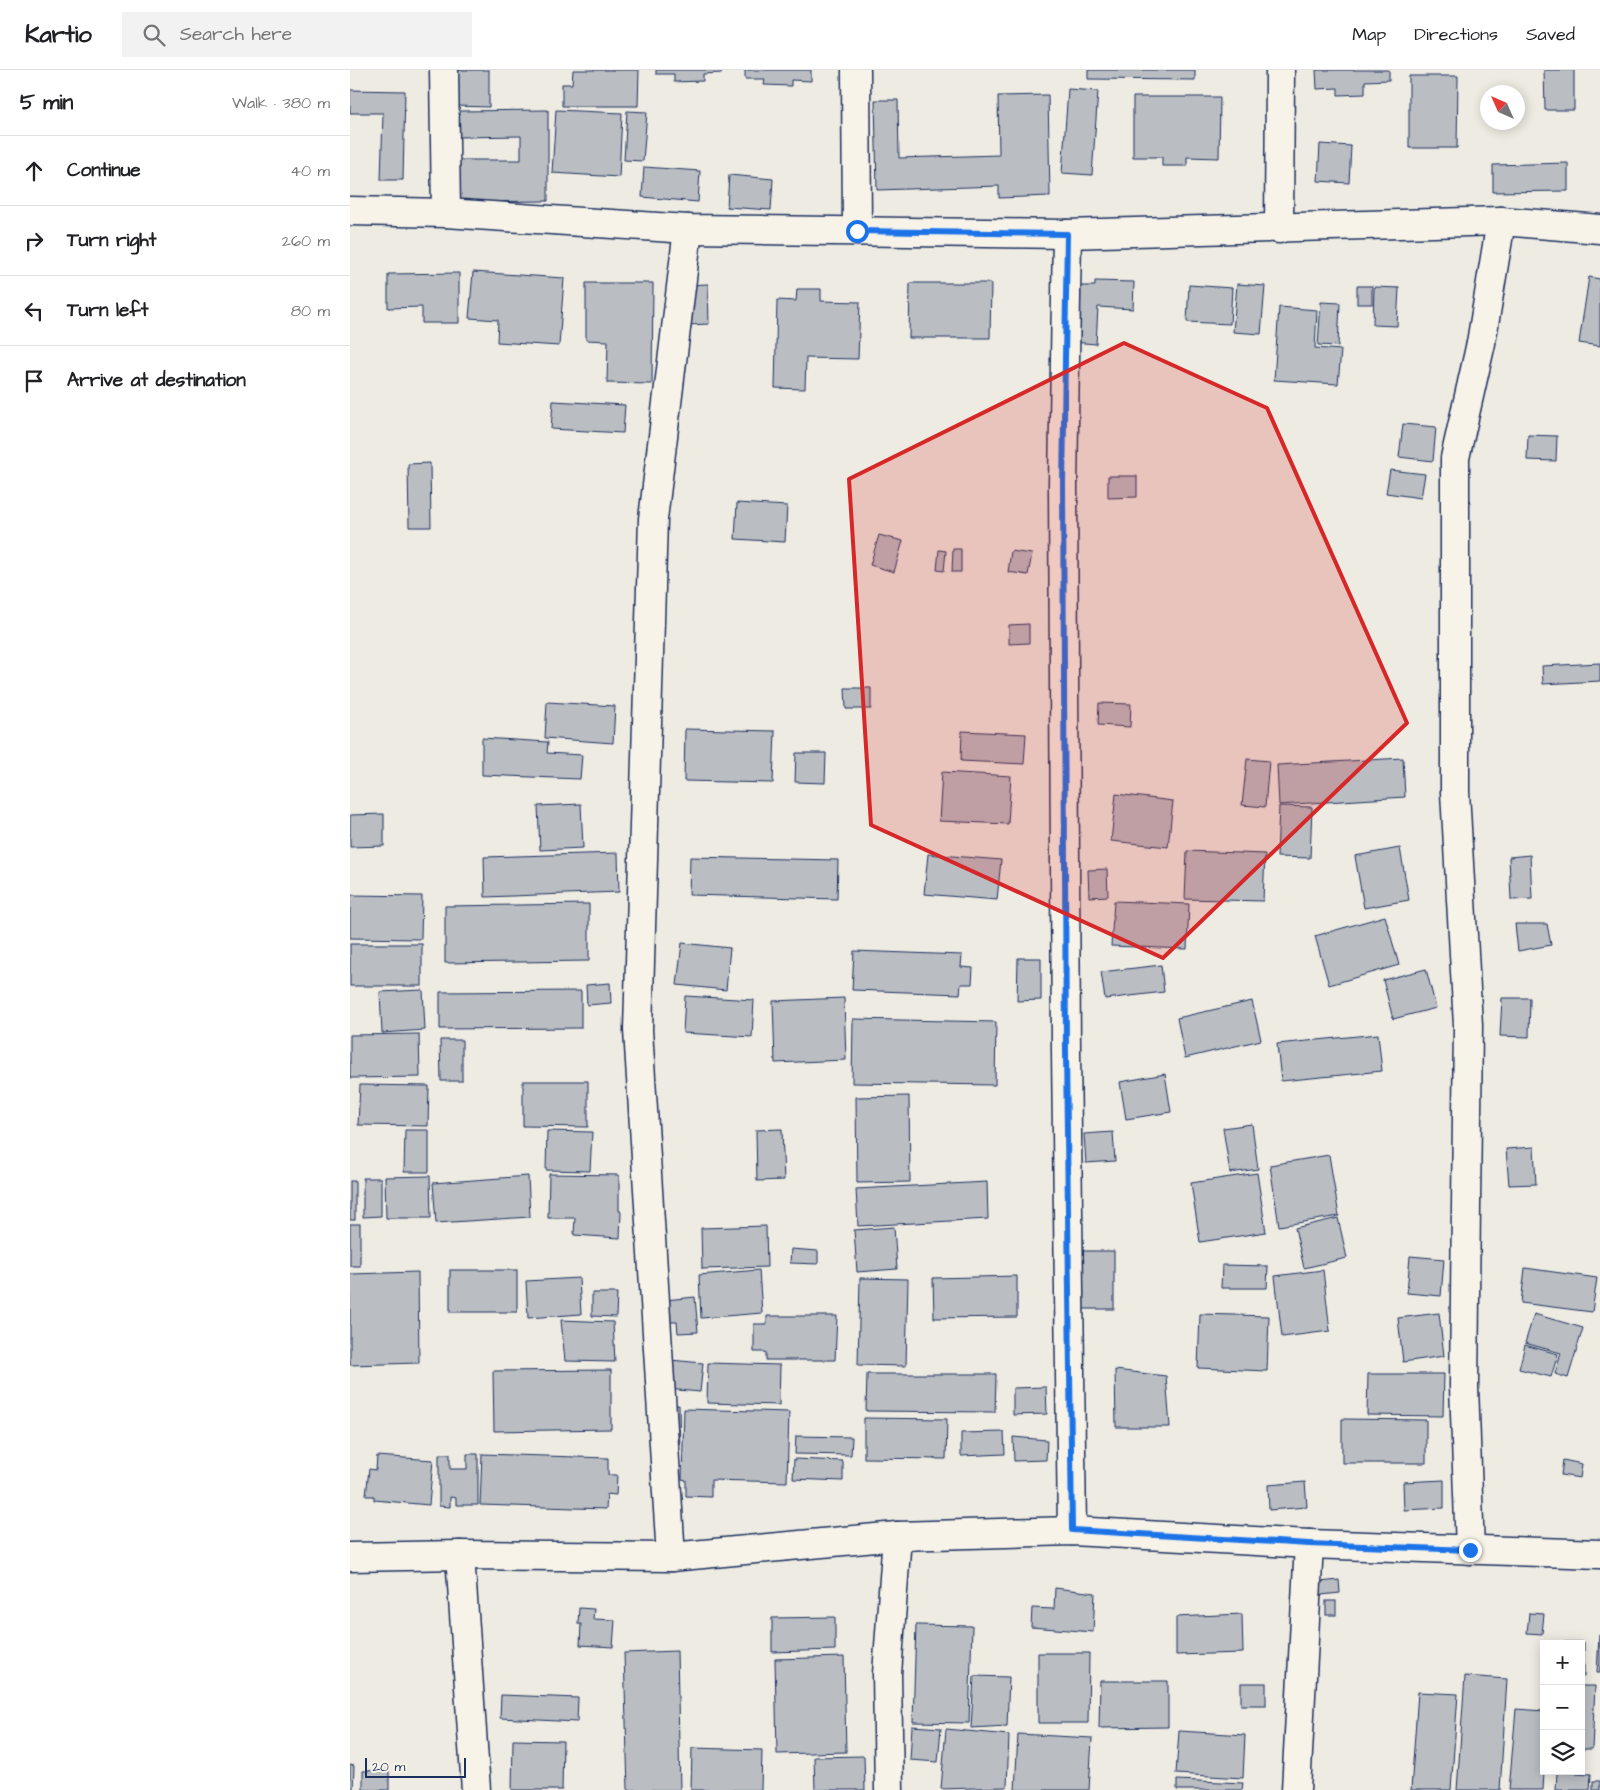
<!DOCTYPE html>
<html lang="en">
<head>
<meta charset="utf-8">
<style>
  body { margin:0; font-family:"Architects Daughter",sans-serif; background:#f2f2f2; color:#202124 }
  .controls { position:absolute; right:15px; bottom:15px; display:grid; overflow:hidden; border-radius:0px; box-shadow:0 2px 12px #0003 }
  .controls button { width:45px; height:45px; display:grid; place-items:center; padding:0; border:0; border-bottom:1px solid #e0e0e0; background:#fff; color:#202124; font:25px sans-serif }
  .compass { position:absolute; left:1130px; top:15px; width:45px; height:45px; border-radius:50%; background:#fff; box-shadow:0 2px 12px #0003; rotate:315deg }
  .scale { position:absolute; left:15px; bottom:12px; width:101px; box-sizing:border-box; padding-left:5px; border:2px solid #1b2f5e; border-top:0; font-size:14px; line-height:18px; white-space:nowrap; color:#1b2f5e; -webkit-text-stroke:4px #f7f3e8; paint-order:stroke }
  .stop { position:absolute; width:15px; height:15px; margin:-11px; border:4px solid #1a73e8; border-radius:50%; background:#fff }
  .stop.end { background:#1a73e8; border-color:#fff; box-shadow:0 1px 5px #0008 }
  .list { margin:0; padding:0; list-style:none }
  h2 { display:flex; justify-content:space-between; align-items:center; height:65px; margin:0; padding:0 20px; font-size:21px }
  h2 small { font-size:16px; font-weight:400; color:#757577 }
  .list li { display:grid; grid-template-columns:32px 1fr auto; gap:15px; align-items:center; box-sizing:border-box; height:70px; padding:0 20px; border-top:1px solid #e0e0e0 }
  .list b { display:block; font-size:19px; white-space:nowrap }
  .list em { font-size:16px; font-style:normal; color:#757577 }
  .icon { flex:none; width:28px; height:28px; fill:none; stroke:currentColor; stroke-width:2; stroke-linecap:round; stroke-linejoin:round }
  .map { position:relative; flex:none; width:1250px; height:1720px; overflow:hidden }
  header { display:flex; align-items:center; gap:30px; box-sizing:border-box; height:70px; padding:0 25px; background:#fff; border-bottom:1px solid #e0e0e0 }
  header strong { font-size:24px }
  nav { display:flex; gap:28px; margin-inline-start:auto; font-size:18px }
  .search { width:350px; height:45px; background:#f2f2f2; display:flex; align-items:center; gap:12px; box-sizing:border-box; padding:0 18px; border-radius:0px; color:#757577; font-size:19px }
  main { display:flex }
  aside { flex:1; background:#fff }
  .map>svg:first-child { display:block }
  .building { fill:#babdc2; stroke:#1b2f5e }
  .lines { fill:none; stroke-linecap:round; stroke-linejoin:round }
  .minor-casing { stroke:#1b2f5e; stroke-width:31 }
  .minor { stroke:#f7f3e8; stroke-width:28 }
  .route { stroke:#1a73e8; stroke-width:6 }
  .marked { fill:#d62828; fill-opacity:0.2; stroke:#d62828; stroke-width:4; stroke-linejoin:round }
</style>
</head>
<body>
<header>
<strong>Kartio</strong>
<div class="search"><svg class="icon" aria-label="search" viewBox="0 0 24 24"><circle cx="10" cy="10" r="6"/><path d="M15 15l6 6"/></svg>Search here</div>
<nav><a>Map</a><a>Directions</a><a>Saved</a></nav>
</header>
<main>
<aside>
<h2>5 min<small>Walk · 380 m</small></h2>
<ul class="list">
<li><svg class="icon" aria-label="ahead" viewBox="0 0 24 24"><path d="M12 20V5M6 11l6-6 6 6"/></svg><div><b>Continue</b></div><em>40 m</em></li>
<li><svg class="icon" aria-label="right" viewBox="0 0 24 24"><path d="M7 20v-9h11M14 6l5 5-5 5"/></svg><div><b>Turn right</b></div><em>260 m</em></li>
<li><svg class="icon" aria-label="left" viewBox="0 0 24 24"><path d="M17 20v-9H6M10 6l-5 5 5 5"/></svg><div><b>Turn left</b></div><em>80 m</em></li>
<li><svg class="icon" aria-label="arrive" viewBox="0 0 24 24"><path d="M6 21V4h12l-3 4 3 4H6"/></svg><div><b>Arrive at destination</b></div></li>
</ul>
</aside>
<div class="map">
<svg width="1250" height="1720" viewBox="0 0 1250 1720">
  <rect width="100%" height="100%" fill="#eeebe2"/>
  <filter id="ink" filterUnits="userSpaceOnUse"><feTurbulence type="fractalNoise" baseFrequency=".02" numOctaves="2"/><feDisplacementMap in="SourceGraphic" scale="10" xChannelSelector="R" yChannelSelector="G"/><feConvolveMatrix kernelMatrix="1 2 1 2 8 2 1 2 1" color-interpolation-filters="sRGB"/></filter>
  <g filter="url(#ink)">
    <g class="building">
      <polygon points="105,0 139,0 139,37 105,36"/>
      <polygon points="223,0 289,0 288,36 212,36 212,14 222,14"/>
      <polygon points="306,0 371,0 372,3 353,4 353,11 324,12 324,4 306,4"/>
      <polygon points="395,0 461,0 461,11 441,10 441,16 414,15 415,9 395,9"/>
      <polygon points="738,0 845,0 845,10 738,9"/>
      <polygon points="966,0 1039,0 1039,10 1015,11 1015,24 988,25 988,18 967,19"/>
      <polygon points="1194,0 1224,0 1224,40 1195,40"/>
      <polygon points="1059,6 1108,6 1107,78 1059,78"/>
      <polygon points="718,19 748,21 742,105 712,103"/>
      <polygon points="0,20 55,21 53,110 31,110 33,43 0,43"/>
      <polygon points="698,25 700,126 649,128 649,116 527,120 525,30 548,30 549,88 649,85 648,26"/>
      <polygon points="783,27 870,27 869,88 837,87 837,96 812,96 812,87 783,87"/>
      <polygon points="198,40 198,131 109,132 109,90 171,90 171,66 109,67 109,41"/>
      <polygon points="206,40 272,43 269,107 202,103"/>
      <polygon points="277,41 297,42 293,91 274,90"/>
      <polygon points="970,74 1001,76 999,113 968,111"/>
      <polygon points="1218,93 1218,121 1143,122 1143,95"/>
      <polygon points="294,97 350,101 348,132 292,127"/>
      <polygon points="379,105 423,109 421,140 377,137"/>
      <polygon points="123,202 214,208 209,276 147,272 148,250 119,248"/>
      <polygon points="109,203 109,253 72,253 72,237 38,238 38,204"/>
      <polygon points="1239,207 1250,209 1250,276 1229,273"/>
      <polygon points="745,211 784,212 783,239 748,237 746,274 722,272 724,216 745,216"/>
      <polygon points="236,213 303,213 302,314 257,313 258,271 236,270"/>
      <polygon points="560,213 641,213 640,268 559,268"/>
      <polygon points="358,214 359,254 337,255 336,215"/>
      <polygon points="887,214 915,216 911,264 883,262"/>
      <polygon points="839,215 882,218 880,254 837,252"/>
      <rect x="1007" y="216" width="15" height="18"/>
      <polygon points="1024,217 1049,218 1047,256 1023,255"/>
      <polygon points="447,219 471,219 471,231 510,232 508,289 456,288 455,319 425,318 427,230 446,231"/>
      <polygon points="971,232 990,233 988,276 968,275"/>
      <polygon points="929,237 967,240 965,278 991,280 988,314 924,310"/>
      <polygon points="203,331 275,335 273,363 201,359"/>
      <polygon points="1053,354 1086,357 1083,391 1049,387"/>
      <polygon points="1178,365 1207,366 1206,391 1177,390"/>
      <polygon points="80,393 81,457 59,457 58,394"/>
      <polygon points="1040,400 1075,404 1071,428 1036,423"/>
      <polygon points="758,406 787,406 787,427 758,428"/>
      <polygon points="387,433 437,436 435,472 385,469"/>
      <polygon points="529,465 553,471 544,502 520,495"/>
      <polygon points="603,479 611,479 611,502 602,502"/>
      <polygon points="589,480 596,481 594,501 587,500"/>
      <polygon points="661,481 682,484 678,505 658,502"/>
      <polygon points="679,554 679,573 659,574 659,555"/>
      <polygon points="1250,593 1250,611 1193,614 1192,596"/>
      <polygon points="495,618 521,618 521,639 496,639"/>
      <polygon points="197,632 265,636 263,673 195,668"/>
      <polygon points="749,633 781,634 780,657 748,655"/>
      <polygon points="335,659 425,661 423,713 334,711"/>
      <polygon points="612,661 676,664 674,694 611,691"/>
      <polygon points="132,668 198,672 197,683 232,685 230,709 132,705"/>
      <polygon points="446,683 476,683 475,713 445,712"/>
      <polygon points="1053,688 1055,727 929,735 927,695"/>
      <polygon points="897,689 919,691 915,737 892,735"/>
      <polygon points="592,702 661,706 658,754 589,751"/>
      <polygon points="766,724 823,731 818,777 761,771"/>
      <polygon points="231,734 233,778 190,780 188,736"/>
      <polygon points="929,736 962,737 960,788 927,787"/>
      <polygon points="34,744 34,776 0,777 0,745"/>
      <polygon points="1050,778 1059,830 1014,838 1005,786"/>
      <polygon points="837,781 915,784 913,831 835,829"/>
      <polygon points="268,783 269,822 135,827 134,787"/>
      <polygon points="578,784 651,790 647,830 574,824"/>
      <polygon points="1180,785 1182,829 1161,830 1159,787"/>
      <polygon points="340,787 488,790 487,829 339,825"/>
      <polygon points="757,799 758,826 739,827 738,800"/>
      <polygon points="0,825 72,826 71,869 0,868"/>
      <polygon points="764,831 839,834 837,879 761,876"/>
      <polygon points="239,834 239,891 95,893 95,836"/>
      <polygon points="1035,846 1049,895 979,915 965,866"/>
      <polygon points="1165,854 1197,854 1201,875 1168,881"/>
      <polygon points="332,873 380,878 376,920 327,915"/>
      <rect x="0" y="874" width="72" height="42"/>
      <polygon points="504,881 612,885 611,897 623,898 622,914 611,914 610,924 502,920"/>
      <polygon points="668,888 691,888 691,930 667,931"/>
      <polygon points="811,895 814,922 755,929 751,902"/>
      <polygon points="1076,899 1086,938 1043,949 1033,910"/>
      <polygon points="260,913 261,933 237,935 236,915"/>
      <polygon points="73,920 75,960 32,963 30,922"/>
      <polygon points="231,921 231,958 90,959 90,922"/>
      <polygon points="335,926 404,930 402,967 333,963"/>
      <polygon points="494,928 496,990 425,993 423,931"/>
      <polygon points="1152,928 1180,928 1179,967 1150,966"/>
      <polygon points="902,931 911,970 835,988 827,948"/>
      <polygon points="503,949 646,952 645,1015 502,1013"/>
      <polygon points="69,964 70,1007 0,1008 0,965"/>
      <polygon points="1028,964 1032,1001 931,1011 927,974"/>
      <polygon points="90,970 112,970 112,1011 91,1011"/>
      <polygon points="815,1004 821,1042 776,1049 770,1012"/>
      <polygon points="173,1011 238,1011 238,1057 173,1056"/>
      <polygon points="10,1015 79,1016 78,1056 8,1055"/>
      <polygon points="559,1026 560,1112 507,1113 506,1027"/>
      <polygon points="902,1054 908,1099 880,1103 873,1058"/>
      <polygon points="432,1059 434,1110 407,1111 406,1060"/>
      <polygon points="55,1060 79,1060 79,1102 54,1102"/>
      <polygon points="197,1061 242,1062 240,1101 196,1100"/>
      <polygon points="763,1062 765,1091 736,1093 734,1064"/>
      <polygon points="1184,1077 1186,1114 1159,1115 1156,1079"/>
      <polygon points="979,1085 989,1146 929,1156 920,1095"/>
      <polygon points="907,1103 916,1162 850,1172 841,1113"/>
      <polygon points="199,1104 269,1105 269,1141 271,1141 270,1168 224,1165 225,1148 198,1148"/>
      <polygon points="80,1106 81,1148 36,1148 35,1107"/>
      <polygon points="178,1106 180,1147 86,1153 83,1113"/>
      <polygon points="13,1108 31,1108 31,1146 13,1147"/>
      <rect x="0" y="1111" width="5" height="39"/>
      <polygon points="637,1112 638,1149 508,1156 506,1119"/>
      <polygon points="988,1148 997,1188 954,1198 945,1158"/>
      <rect x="0" y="1154" width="10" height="42"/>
      <polygon points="416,1156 417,1197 352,1199 351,1158"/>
      <polygon points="544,1157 547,1199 507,1202 504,1160"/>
      <polygon points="441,1179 468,1181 468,1194 440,1193"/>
      <rect x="733" y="1181" width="31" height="58"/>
      <polygon points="1060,1186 1094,1189 1091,1226 1057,1223"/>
      <polygon points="872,1195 918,1196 917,1218 871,1218"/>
      <polygon points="1175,1198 1247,1208 1242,1242 1171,1233"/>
      <rect x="100" y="1200" width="67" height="42"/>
      <polygon points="409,1200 412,1243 351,1248 349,1205"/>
      <polygon points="973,1200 980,1261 932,1267 925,1206"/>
      <polygon points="68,1202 69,1293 0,1295 0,1204"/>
      <polygon points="667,1206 667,1247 584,1248 583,1208"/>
      <polygon points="229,1208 231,1244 178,1248 176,1211"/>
      <polygon points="510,1208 558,1209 556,1296 508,1295"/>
      <polygon points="242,1223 267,1223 266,1247 242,1246"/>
      <polygon points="345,1227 348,1262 328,1263 327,1252 315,1252 315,1230"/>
      <polygon points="1089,1243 1094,1286 1053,1292 1048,1248"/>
      <polygon points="850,1244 919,1246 917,1301 848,1298"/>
      <polygon points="1184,1244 1233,1258 1218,1308 1205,1304 1211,1283 1175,1273"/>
      <polygon points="417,1246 487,1246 485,1290 416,1290 416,1282 404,1282 404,1254 417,1254"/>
      <polygon points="211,1250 263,1252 265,1292 215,1291"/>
      <polygon points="1175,1275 1208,1284 1201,1307 1169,1299"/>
      <polygon points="320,1290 353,1293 350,1322 317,1319"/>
      <polygon points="358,1293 430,1295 429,1335 357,1333"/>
      <polygon points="261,1300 261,1359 144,1361 143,1301"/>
      <polygon points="765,1300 816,1306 820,1357 766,1357"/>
      <polygon points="517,1304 646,1304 645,1342 516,1341"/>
      <polygon points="1018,1304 1094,1304 1093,1346 1017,1345"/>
      <polygon points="696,1317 697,1344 663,1345 663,1318"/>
      <polygon points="329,1335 330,1380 322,1380 320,1336"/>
      <polygon points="334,1339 439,1342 437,1412 361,1410 361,1427 336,1426 336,1410 332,1409"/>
      <polygon points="514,1348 597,1349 596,1389 514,1388"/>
      <polygon points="992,1349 1076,1350 1076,1393 992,1393"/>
      <polygon points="654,1362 655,1384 611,1386 611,1363"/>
      <polygon points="446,1366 502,1367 501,1385 445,1384"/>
      <polygon points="663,1367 697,1370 696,1390 664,1391"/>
      <polygon points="89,1384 100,1384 100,1399 117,1399 117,1384 128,1384 128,1435 106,1435 106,1428 100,1427 100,1437 89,1436"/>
      <polygon points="132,1384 258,1388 258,1405 267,1405 266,1425 257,1424 256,1439 130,1435"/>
      <polygon points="27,1386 83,1390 79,1435 24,1430 24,1426 16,1426 19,1399 26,1400"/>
      <polygon points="444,1389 493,1391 493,1411 443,1409"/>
      <polygon points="1213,1390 1232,1394 1230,1408 1211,1405"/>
      <polygon points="1094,1410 1094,1438 1054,1440 1053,1412"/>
      <polygon points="955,1412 957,1437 919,1440 918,1415"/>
      <polygon points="989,1510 990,1523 971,1525 970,1512"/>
      <polygon points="705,1518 745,1523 743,1562 681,1557 682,1538 704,1539"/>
      <rect x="976" y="1531" width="10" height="14"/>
      <polygon points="229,1538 244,1539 243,1549 265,1550 263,1577 230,1575 231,1554 228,1554"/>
      <polygon points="1179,1543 1194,1544 1192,1564 1177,1563"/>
      <polygon points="892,1544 893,1583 826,1585 826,1547"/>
      <polygon points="485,1547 485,1580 422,1582 422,1548"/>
      <polygon points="566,1555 622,1556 619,1653 563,1652"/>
      <polygon points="1249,1565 1250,1565 1250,1602 1247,1602"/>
      <polygon points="1208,1572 1234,1572 1234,1606 1231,1606 1231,1574 1208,1574"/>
      <polygon points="327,1581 330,1720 278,1720 274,1583"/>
      <polygon points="688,1583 739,1583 738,1653 688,1653"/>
      <polygon points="494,1587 496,1682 427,1684 425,1589"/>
      <polygon points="624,1606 659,1607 657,1656 621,1658"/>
      <polygon points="1115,1606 1157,1609 1150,1720 1107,1720"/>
      <polygon points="750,1611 818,1611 818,1657 749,1658"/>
      <rect x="891" y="1613" width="25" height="22"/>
      <polygon points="1231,1616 1245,1616 1242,1679 1231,1679"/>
      <polygon points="1068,1622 1108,1624 1101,1720 1061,1720"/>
      <polygon points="151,1625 228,1628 227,1652 150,1648"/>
      <polygon points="1166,1639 1194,1641 1194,1701 1193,1720 1159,1720"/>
      <polygon points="562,1656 591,1658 588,1692 560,1690"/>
      <polygon points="596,1659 659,1665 657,1717 591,1719"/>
      <polygon points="829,1661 895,1665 893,1708 826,1704"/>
      <polygon points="668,1664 742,1668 739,1720 665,1720"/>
      <polygon points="163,1670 213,1671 212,1720 162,1720"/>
      <polygon points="342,1678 412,1680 411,1720 341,1720"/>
      <polygon points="514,1686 515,1720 465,1720 464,1687"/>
      <polygon points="0,1695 4,1696 3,1720 0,1720"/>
      <polygon points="39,1700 39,1720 13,1720 13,1701"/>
      <polygon points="1207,1702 1241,1704 1240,1720 1206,1720"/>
      <polygon points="827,1710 893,1713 892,1720 827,1720"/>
      <rect x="1243" y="1711" width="7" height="9"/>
    </g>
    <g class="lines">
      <g class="minor-casing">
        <g id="minor">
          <polyline points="94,0 96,143"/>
          <polyline points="506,0 507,161"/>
          <polyline points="0,141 96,143 338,159 717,164 1151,151 1250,159"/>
          <polyline points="929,159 930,0"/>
          <polyline points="717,164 713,415 716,983 722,1461"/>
          <polyline points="1120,1480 1114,1316 1118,955 1105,722 1105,388 1131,273 1151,151"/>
          <polyline points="110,1485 126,1720"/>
          <polyline points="0,1487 110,1485 321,1487 547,1466 722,1461 959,1474 1250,1484"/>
          <polyline points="321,1487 288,960 303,449 338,159"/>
          <polyline points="539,1720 537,1604 547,1466"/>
          <polyline points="946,1720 959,1474"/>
        </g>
      </g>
      <use href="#minor" class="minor"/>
    </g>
  </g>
  <g class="lines" filter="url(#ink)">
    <polyline class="route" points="507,161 717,164 713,415 716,983 722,1460 959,1474 1120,1480"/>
  </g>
  <path class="marked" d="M 774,273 L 917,338 L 1057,653 L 813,888 L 521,755 L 499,409 Z"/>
</svg>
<div class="controls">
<button>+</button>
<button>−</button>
<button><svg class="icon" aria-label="layers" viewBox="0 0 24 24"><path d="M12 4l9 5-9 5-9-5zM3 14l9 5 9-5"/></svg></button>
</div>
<svg class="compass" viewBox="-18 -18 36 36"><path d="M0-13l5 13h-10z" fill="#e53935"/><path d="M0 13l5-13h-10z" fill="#757577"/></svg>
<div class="scale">20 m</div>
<div class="stop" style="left:507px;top:161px"></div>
<div class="stop end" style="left:1120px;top:1480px"></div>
</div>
</main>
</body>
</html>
